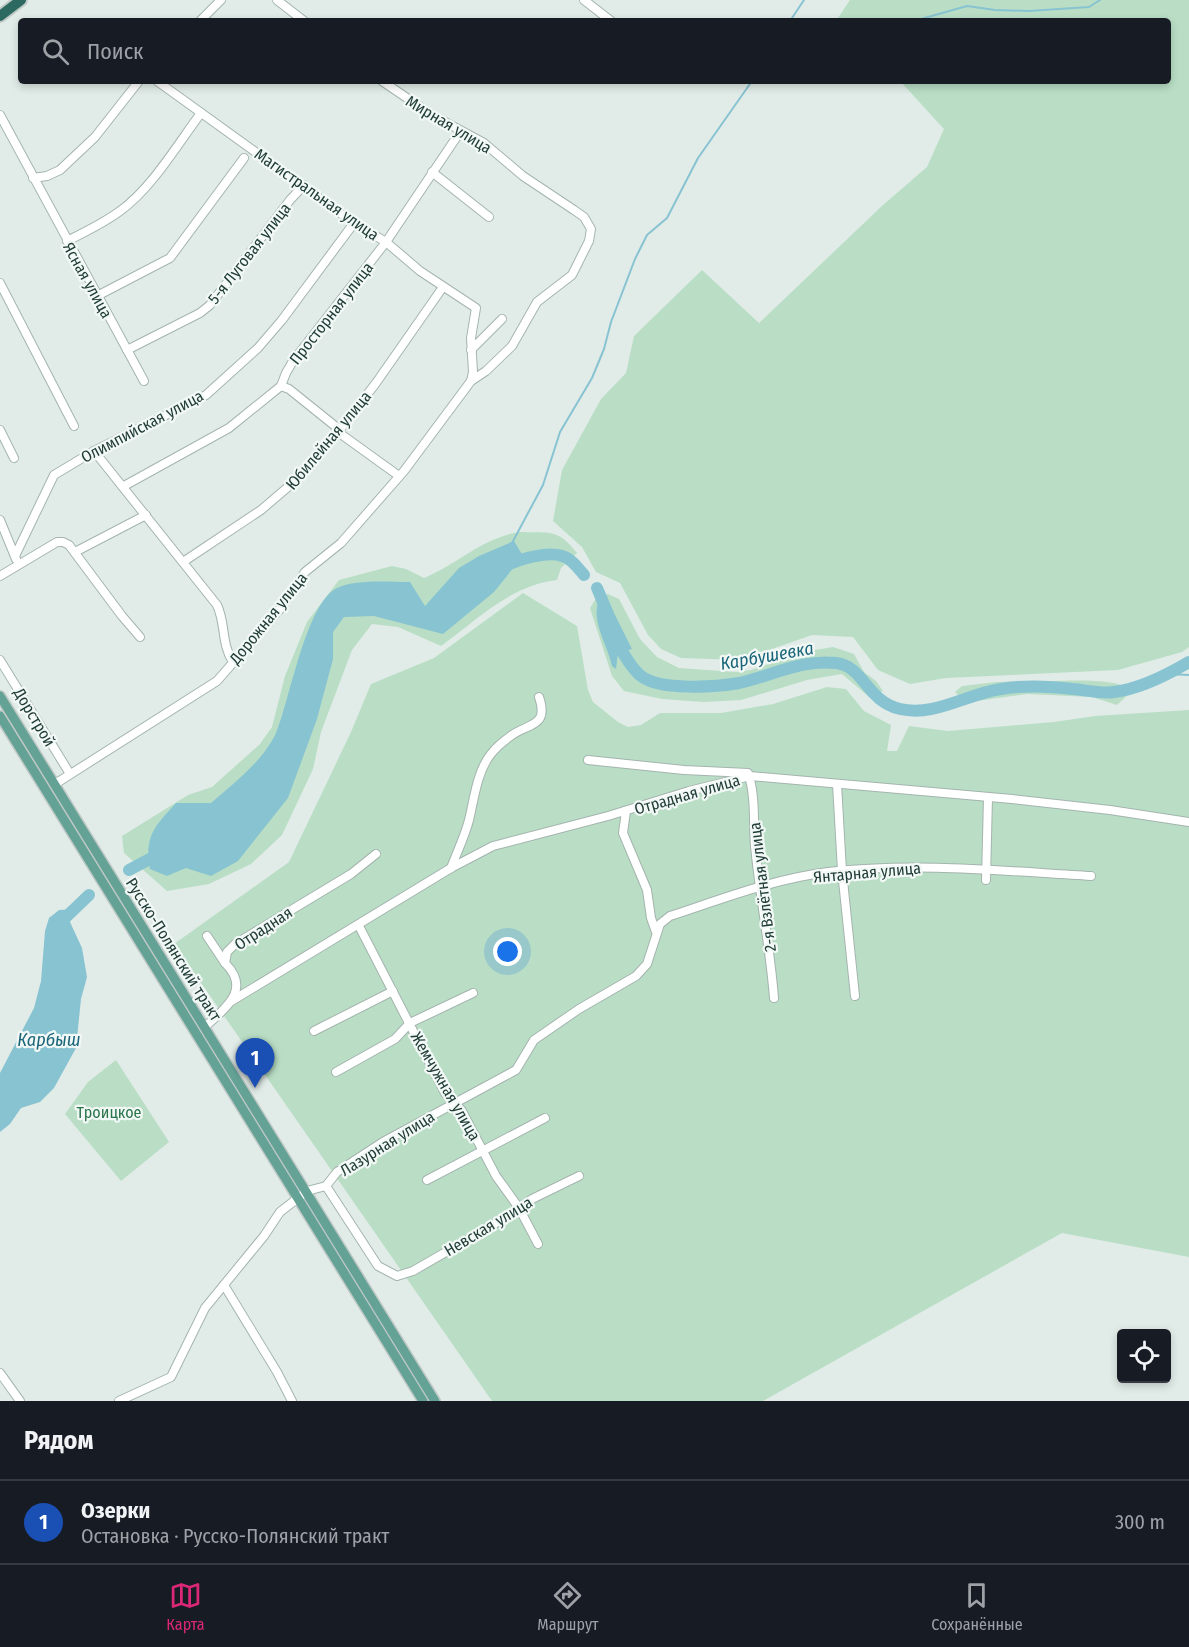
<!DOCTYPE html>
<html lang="ru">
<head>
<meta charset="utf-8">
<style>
  body { margin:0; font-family:"Fira Sans Condensed",sans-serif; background:#242831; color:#f1f3f6 }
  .controls { position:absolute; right:18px; bottom:18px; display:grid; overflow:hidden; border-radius:6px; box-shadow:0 3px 9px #0003 }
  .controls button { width:54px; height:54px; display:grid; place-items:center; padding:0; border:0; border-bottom:2px solid #363941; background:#171b24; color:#f1f3f6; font:30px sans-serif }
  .you { position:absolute; left:508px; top:952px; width:21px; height:21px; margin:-15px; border:4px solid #fff; border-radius:50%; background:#1a73e8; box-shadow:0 0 0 9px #1a73e833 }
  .badge { display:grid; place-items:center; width:39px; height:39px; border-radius:50%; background:#db2777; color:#fff; font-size:20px; font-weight:700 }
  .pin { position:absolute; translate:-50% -50px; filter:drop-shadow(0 2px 3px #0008) }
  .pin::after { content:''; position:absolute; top:32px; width:21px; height:18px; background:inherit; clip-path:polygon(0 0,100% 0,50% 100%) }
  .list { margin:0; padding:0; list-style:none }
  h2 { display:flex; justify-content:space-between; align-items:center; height:78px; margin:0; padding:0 24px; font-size:26px }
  h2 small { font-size:20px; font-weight:400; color:#9ea1a6 }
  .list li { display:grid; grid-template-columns:39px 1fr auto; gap:18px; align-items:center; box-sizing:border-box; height:84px; padding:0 24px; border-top:2px solid #363941 }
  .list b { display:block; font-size:22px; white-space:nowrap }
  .list p { margin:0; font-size:20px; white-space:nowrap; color:#9ea1a6 }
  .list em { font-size:20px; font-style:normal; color:#9ea1a6 }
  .icon { flex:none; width:33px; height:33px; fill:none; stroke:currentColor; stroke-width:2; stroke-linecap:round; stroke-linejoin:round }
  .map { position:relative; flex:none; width:1189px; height:1401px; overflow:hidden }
  .search { position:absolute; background:#171b24; box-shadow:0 3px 9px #0003; left:18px; right:18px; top:18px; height:66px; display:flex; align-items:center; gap:15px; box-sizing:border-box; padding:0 21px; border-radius:6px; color:#9ea1a6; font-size:22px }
  .sheet { height:162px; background:#171b24 }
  nav { display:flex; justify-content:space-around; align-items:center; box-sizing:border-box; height:84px; border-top:2px solid #363941; background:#171b24; font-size:16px; color:#9ea1a6 }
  nav a { display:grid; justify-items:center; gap:3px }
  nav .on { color:#db2777 }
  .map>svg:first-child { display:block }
  .green { fill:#b9dec5 }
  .water { fill:#88c3d2 }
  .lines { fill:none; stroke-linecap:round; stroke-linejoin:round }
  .stream { stroke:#88c3d2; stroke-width:2 }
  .river { stroke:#88c3d2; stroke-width:12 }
  .minor-casing { stroke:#a4b4af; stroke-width:10 }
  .major-casing { stroke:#c1c9c7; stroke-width:12 }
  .highway-casing { stroke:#c1c9c7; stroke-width:14 }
  .minor { stroke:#fff; stroke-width:8 }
  .major { stroke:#65a296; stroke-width:9 }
  .highway { stroke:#2c6a61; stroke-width:10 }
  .labels { text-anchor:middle; stroke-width:4.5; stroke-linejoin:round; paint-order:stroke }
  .street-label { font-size:16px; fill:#213d37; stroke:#f2f8f5 }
  .park-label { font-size:16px; fill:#2a754b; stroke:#f2f8f5 }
  .water-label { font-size:18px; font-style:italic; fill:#1a657a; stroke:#f2f8f5 }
</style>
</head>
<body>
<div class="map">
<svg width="1189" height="1401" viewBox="0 0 1189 1401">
  <rect width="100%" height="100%" fill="#e1ece8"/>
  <g class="green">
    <polygon points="850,0 1189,0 1189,647 1182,652 1118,670 946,678 910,684 878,670 853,637 812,635 741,660 681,658 661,649 648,635 620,583 596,572 582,547 553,521 562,470 601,399 626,373 634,336 702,270 759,323 883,205 927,167 944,129 900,81 1168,81 1168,21 836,21"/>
    <path d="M 520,532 C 549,533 558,528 577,553 L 561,568 L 557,580 C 511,585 477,620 441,646 L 398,627 L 372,624 L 352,650 L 321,732 L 313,769 L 282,835 L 251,864 L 209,884 L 167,891 L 124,853 L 122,836 L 188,795 L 212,787 L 260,744 L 272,727 L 285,676 L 307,622 L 339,580 L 392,566 L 406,569 L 424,578 C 458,564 483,537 520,532 Z"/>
    <polygon points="523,593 577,626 588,690 593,702 618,722 628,727 641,725 660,713 721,713 773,704 827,687 846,689 864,711 891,725 887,751 897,751 909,726 948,731 1054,722 1095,716 1189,710 1189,1257 1062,1233 763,1401 492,1401 174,944 289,862 351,732 371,684 434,658"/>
    <polygon points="608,594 619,599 640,639 657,657 679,668 736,672 751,670 803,652 833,647 854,654 864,672 876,681 883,691 869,697 842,674 807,680 741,700 704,702 662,699 624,691 612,676 590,608 597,597"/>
    <path d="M 1048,681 C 1068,681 1118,677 1132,691 L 1117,705 L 1092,697 L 1027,694 L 976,701 L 961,698 L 955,692 L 962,686 L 997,682 Z"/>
    <polygon points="116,1060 169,1142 121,1181 65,1114 88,1082"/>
  </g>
  <g class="water">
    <path d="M 514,541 L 523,556 L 494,592 L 443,634 L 374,616 L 344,617 L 333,632 L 333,659 L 317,719 L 288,798 L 238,861 L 211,876 L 186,868 L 167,876 L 150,869 C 144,836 155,826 176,803 L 211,803 C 234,783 263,761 276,733 C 290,700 306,603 337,588 C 355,579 390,582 410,582 L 425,606 L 459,568 L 479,556 Z"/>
    <path d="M 600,598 L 609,603 L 632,649 L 618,653 L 616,669 L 612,666 C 608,645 589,619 600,598 Z"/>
    <polygon points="76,909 70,922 82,948 87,977 81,999 76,1048 54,1088 40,1102 21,1108 10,1124 0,1132 0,1073 34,1008 41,981 45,931 49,918 59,910"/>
  </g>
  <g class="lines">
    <g class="stream">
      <polyline points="790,21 804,0"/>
      <polyline points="914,21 967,6 995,10 1029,11 1089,7 1100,0"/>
      <polyline points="512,543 543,485 560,432 592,378 604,349 611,322 635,259 647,235 667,218 698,158 752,81"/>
      <polyline points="1167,674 1189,675"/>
    </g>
    <g class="river">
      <path d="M 506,566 C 519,559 548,551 562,556 C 571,558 578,568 584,575"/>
      <polyline points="597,588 608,614"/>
      <path d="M 616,639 C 620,649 632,669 641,676 C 660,691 716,687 739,683 C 771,676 802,659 836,663 C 864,666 866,701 900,709 C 935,717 966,694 1001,689 C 1024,685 1049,686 1073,689 C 1086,690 1101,694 1114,692 C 1140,689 1167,675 1189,662"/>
      <polyline points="129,870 163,852"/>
      <polyline points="64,919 89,895"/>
    </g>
    <g class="minor-casing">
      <g id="minor">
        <polyline points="277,0 304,21"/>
        <polyline points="584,0 611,21"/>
        <polyline points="200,21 221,0"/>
        <polyline points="382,81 432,115 484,143 523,176 574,210 584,217 591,229 589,241 572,275 537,302 512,346 486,371 471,381"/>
        <polyline points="0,115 144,381"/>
        <polyline points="432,172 489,217"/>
        <polyline points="33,178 47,176 60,170 95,137 139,81"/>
        <path d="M 67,241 C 85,232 104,223 120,211 C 152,188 177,145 201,113"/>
        <polyline points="0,283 74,426"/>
        <polyline points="97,296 170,258 244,158"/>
        <polyline points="127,350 200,313 210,305 290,200 304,185"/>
        <polyline points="471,350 502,319"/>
        <polyline points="281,386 286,373 293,361 386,242 460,132"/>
        <polyline points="281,386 289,389 340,430"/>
        <polyline points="0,430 14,458"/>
        <polyline points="338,432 399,476"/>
        <path d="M 94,451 L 217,605 C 226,624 221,644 233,662"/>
        <polyline points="124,486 229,428 281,386"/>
        <polyline points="0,520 16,559"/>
        <polyline points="75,552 146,515"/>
        <polyline points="15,556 54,475 94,451 206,395 258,348 282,320 354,223"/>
        <polyline points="183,562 261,510 295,481 338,432 376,383 443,287"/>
        <polyline points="0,576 57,542 63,542 69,545 122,616 140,637"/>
        <polyline points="0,660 70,774"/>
        <path d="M 588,760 L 684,770 L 748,773 C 756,796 753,822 755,846 C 760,897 770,947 774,998"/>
        <polyline points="55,784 217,681 280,609 305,572 341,543 404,471 471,381 473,372 471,338 476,308 420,271 386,242 354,223 157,81"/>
        <polyline points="837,784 842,871 855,996"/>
        <polyline points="626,811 623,833 647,890 651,918 656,932"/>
        <path d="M 451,868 C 457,852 465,836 469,820 C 474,800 477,771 491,754 C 496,747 505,740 512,735 C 530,723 549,726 539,697"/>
        <polyline points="986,880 988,797"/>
        <polyline points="359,926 445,1093 462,1111 496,1176 519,1208 538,1244"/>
        <polyline points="207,936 225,963"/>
        <polyline points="230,1002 451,868 493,846 608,816 689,791 750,776 1012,799 1110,810 1189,822"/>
        <path d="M 205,1027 C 225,1008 252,990 225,963 L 227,952 L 235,944 L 351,874 L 376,854"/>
        <polyline points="314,1031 393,991"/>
        <polyline points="336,1072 395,1039 410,1023 473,993"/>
        <polyline points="427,1180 545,1118"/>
        <path d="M 326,1186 L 337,1172 L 383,1142 L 516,1070 L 534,1040 L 579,1009 L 636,976 L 647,964 L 660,924 L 670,916 C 722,899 773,879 828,872 C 916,862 1003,871 1091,876"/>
        <polyline points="326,1186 378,1266 397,1276 413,1271 510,1215 532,1199 579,1176"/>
        <polyline points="224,1285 277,1372 292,1401"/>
        <polyline points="0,1373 20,1401"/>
        <polyline points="119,1401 171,1377 205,1308 264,1236 280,1212 307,1191 326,1186"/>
      </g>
    </g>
    <g class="major-casing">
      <g id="major">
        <polyline points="0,696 435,1401"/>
        <polyline points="0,716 423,1401"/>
      </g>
    </g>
    <g class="highway-casing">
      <polyline id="highway" points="0,16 21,0"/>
    </g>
    <use href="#minor" class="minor"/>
    <use href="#major" class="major"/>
    <use href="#highway" class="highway"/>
  </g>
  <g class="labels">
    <g class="street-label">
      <text transform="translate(449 124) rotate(31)" y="6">Мирная улица</text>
      <text transform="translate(317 194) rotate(35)" y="6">Магистральная улица</text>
      <text transform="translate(249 253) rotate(-52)" y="6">5-я Луговая улица</text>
      <text transform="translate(88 280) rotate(61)" y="6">Ясная улица</text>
      <text transform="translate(331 313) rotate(-52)" y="6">Просторная улица</text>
      <text transform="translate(142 426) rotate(-28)" y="6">Олимпийская улица</text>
      <text transform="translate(328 440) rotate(-50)" y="6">Юбилейная улица</text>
      <text transform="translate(268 618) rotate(-51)" y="6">Дорожная улица</text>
      <text transform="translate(35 717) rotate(59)" y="6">Дорстрой</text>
      <text transform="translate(687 794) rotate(-16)" y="6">Отрадная улица</text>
      <text transform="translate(867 872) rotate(-5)" y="6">Янтарная улица</text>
      <text transform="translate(762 887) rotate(-97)" y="6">2-я Взлётная улица</text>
      <text transform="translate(263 928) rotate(-33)" y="6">Отрадная</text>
      <text transform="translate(174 949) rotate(58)" y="6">Русско-Полянский тракт</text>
      <text transform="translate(446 1086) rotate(60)" y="6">Жемчужная улица</text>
      <text transform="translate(387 1143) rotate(-32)" y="6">Лазурная улица</text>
      <text transform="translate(488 1226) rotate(-31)" y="6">Невская улица</text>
    </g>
    <g class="park-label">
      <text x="109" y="1118">Троицкое</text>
    </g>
    <g class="water-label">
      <text transform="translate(767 656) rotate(-10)" y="6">Карбушевка</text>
      <text x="49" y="1046">Карбыш</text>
    </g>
  </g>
</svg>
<div class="controls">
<button><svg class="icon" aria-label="locate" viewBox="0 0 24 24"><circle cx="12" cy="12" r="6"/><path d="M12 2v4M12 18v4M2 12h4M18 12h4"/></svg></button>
</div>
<div class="you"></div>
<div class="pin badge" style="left:255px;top:1088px;background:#1a4fb4">1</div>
<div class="search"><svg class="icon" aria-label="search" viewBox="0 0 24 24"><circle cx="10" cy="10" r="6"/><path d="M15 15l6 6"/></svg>Поиск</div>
</div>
<section class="sheet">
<h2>Рядом<small></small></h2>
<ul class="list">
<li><span class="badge" style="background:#1a4fb4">1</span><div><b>Озерки</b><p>Остановка · Русско-Полянский тракт</p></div><em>300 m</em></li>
</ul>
</section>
<nav>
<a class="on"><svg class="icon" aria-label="map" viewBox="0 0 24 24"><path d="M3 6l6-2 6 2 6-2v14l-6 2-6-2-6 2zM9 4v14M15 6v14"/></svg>Карта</a>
<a><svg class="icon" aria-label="directions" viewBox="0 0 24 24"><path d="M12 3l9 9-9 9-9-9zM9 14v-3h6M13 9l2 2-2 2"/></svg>Маршрут</a>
<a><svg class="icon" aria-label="saved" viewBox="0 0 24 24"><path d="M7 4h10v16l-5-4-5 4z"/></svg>Сохранённые</a>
</nav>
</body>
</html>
